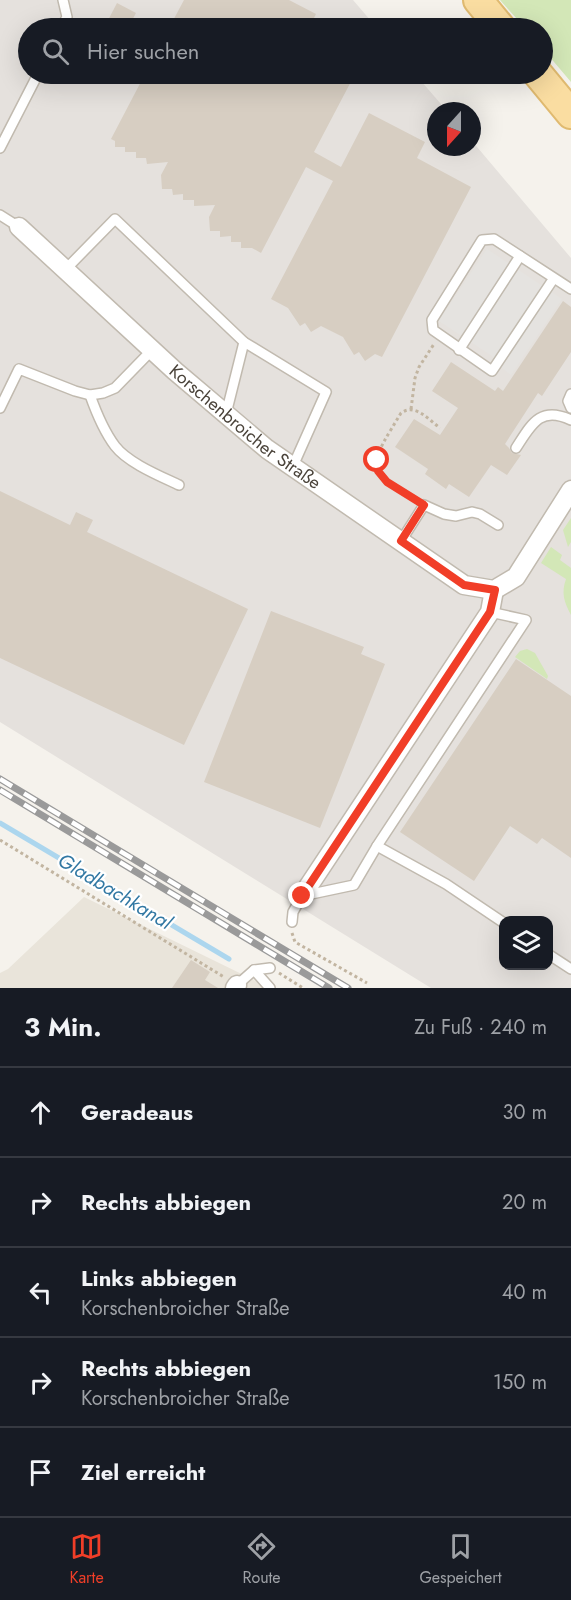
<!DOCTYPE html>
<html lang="de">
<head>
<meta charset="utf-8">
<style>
  body { margin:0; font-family:Jost,sans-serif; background:#20242c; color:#f1f3f6 }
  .controls { position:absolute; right:18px; bottom:18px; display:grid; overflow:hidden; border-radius:12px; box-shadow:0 6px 24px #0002 }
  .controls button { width:54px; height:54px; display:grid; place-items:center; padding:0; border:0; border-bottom:2px solid #363941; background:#171b24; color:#f1f3f6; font:30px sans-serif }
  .compass { position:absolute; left:427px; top:102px; width:54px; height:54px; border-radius:50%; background:#171b24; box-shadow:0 6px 24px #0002; rotate:201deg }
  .stop { position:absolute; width:18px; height:18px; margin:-14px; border:4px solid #f13e28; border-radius:50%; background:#fff }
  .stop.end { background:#f13e28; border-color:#fff; box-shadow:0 2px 6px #0008 }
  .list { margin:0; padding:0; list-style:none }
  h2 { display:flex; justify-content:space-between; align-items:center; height:78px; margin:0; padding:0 24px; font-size:26px }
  h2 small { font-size:20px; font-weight:400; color:#9ea1a6 }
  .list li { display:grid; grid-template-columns:39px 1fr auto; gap:18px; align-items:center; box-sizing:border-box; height:90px; padding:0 24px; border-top:2px solid #363941 }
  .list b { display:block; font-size:22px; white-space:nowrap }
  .list p { margin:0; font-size:20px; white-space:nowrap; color:#9ea1a6 }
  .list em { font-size:20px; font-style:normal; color:#9ea1a6 }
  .icon { flex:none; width:33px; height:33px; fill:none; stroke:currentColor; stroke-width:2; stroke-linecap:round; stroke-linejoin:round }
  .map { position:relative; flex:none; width:571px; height:988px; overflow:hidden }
  .search { position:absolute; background:#171b24; box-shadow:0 6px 24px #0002; left:18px; right:18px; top:18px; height:66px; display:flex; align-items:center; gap:15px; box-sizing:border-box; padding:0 21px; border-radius:33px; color:#9ea1a6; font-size:22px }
  .sheet { height:528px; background:#171b24 }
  nav { display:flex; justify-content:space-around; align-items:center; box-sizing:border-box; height:84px; border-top:2px solid #363941; background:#171b24; font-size:16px; color:#9ea1a6 }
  nav a { display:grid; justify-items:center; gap:3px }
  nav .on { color:#f13e28 }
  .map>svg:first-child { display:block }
  .residential { fill:#e9e4da }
  .industrial { fill:#e5e1dd; fill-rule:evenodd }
  .green { fill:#d3e7b7 }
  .parking { fill:#e5e3e0 }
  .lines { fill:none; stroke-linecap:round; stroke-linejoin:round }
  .stream { stroke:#acd6ee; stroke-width:5 }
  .building { fill:#d7cec2 }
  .lane-casing { stroke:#c1baaf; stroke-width:12 }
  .street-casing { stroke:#c1baaf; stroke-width:21 }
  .primary-casing { stroke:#e0ba70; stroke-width:32 }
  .path { stroke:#c2b5a1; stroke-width:3; stroke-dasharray:3 3; stroke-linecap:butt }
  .lane { stroke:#fff; stroke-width:9 }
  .street { stroke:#fff; stroke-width:18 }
  .primary { stroke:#fadda1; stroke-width:28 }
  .rail-casing { stroke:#9a9a9a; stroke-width:7 }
  .rail { stroke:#fff; stroke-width:4.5; stroke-dasharray:14; stroke-linecap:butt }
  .route { stroke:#f13e28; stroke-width:8 }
  .labels { text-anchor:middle; stroke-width:4.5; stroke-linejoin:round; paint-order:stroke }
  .street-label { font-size:18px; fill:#4a433a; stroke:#fff }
  .water-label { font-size:20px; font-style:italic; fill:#3278a3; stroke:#fff }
</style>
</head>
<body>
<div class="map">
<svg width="571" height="988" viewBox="0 0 571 988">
  <rect width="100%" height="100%" fill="#f5f2ec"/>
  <polygon class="residential" points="84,897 266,986 269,988 0,988 0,973 8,969"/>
  <path class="industrial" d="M 0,0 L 353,0 L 377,28 L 28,28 L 28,74 L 415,74 L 447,111 L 436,111 L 436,147 L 472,147 L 472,141 L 571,258 L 571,988 L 431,988 L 0,722 ZM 504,921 L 548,921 L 548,966 L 504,966 Z"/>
  <g class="green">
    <polygon points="500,0 571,0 571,82 543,49 542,28 525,28"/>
    <polygon points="571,518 571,542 568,547 563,530"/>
    <path d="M 551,547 L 562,555 L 560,560 L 571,568 L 571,615 C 564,602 561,593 566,579 L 541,563 Z"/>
    <polygon points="527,649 535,653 548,676 547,679 515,657 520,651"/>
  </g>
  <polygon class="parking" points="487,249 562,299 511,375 502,368 492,356 439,321"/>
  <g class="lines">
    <polyline class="stream" points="0,823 229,959"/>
  </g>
  <g class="building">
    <polygon points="184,0 289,0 316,14 309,28 169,28"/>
    <polygon points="117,3 136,13 128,28 104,28"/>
    <polygon points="145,74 355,74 314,152 341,167 369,113 425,142 417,158 471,187 382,357 375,354 365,361 359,352 354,355 343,337 321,326 311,332 305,323 300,326 288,308 271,299 333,181 306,167 261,253 252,248 241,248 241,242 231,242 231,236 220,237 220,231 210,231 209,217 215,205 194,206 194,200 183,200 183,194 173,195 172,189 162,189 161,175 168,162 147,164 146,158 136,158 136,152 125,152 125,147 115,147 115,141 111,139"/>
    <polygon points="563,301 571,307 571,352 542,396 538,393 505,444 509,448 512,453 521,455 507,475 491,465 469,497 449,484 446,489 425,474 428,469 395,447 414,419 440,435 458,408 432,391 451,362 495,391 498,387 503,391"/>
    <polygon points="0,491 70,525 76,512 93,520 87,532 248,609 184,745 0,658"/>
    <polygon points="271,611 364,647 361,654 385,664 320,828 204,782"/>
    <polygon points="516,659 571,696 571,858 542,838 537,844 510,826 474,881 400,832"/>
    <polygon points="191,960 210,972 205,980 218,988 172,988"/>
  </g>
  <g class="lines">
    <g class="lane-casing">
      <g id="lane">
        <polyline points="61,28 67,17 63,0"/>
        <polyline points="0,148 38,74"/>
        <polyline points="0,215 19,227"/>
        <polyline points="65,270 115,219 244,342 326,392 293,466"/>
        <polyline points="554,278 492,371 433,330 432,320 482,240 494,239 571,289"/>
        <polyline points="459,350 520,256"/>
        <polyline points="571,394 568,401 571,408"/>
        <path d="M 90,395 C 96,412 103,430 115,446 C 128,463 160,476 179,485"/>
        <polyline points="0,408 19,369 75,391 90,395 103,393 115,388 152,350"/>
        <polyline points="226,414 244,342"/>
        <path d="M 516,448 C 531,425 540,405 571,420"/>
        <polyline points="401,541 424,505 444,514 456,516 472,512 480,514 498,525"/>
        <polyline points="490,612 526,620 377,846 446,884 504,923"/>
        <polyline points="292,922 293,912 302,896 354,885 377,846"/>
        <polyline points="548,954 571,969"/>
        <polyline points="254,970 270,988"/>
        <polyline points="237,985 254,970 270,968"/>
      </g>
    </g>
    <g class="street-casing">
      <g id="street">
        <path id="s1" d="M 19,227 L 175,371 L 267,449 L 464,585 L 494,590 L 516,577 L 571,490"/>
        <polyline points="302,896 490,612 494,590"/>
        <polyline points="235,988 237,985"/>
      </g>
    </g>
    <g class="primary-casing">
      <g id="primary">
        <polyline points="478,0 501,28"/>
        <polyline points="538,74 571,114"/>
      </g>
    </g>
    <g class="path">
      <polyline points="411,409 415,378 419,367 434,344"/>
      <path d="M 415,500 C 361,469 373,460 401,413 C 415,403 428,419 440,428"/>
      <polyline points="0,840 224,977"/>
      <polyline points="292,933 295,942 367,983"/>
      <polyline points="279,973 303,988"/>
    </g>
    <use href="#lane" class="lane"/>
    <use href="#street" class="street"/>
    <use href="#primary" class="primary"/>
    <g class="rail-casing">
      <g id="rail">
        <polyline points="0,779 348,988"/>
        <polyline points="0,790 329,988"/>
      </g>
    </g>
    <use href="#rail" class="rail"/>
  </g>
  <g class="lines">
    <polyline class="route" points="302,896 490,612 495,590 464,585 401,541 424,505 387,482 378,471 377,460"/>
  </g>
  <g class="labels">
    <g class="street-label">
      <text dy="6" stroke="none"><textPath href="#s1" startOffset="302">Korschenbroicher Straße</textPath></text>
    </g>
    <g class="water-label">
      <text transform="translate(115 891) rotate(31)" y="7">Gladbachkanal</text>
    </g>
  </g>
</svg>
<div class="controls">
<button><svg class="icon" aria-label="layers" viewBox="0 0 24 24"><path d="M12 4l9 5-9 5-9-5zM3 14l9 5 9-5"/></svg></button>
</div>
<svg class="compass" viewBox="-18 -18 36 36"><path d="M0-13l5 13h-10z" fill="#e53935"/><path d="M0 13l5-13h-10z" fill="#9ea1a6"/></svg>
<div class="stop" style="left:377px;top:460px"></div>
<div class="stop end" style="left:302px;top:896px"></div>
<div class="search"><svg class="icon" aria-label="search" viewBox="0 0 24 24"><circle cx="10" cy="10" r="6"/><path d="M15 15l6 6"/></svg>Hier suchen</div>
</div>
<section class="sheet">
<h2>3 Min.<small>Zu Fuß · 240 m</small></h2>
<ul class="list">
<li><svg class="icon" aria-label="ahead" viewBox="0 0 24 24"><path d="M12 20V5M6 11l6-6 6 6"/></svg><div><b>Geradeaus</b></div><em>30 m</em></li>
<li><svg class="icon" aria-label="right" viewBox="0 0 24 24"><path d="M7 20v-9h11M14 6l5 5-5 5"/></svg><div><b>Rechts abbiegen</b></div><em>20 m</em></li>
<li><svg class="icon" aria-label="left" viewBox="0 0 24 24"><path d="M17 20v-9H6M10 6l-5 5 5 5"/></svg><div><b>Links abbiegen</b><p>Korschenbroicher Straße</p></div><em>40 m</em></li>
<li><svg class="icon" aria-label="right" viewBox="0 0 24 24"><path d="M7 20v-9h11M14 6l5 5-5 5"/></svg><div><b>Rechts abbiegen</b><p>Korschenbroicher Straße</p></div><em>150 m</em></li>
<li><svg class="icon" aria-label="arrive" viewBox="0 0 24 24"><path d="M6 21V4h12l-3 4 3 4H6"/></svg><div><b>Ziel erreicht</b></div></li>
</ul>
</section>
<nav>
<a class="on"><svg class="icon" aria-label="map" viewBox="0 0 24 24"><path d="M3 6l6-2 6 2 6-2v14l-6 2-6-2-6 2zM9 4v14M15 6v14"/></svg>Karte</a>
<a><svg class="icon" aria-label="directions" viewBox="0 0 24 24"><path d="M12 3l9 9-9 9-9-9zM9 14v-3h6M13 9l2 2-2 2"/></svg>Route</a>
<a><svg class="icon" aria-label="saved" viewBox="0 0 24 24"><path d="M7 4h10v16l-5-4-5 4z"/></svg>Gespeichert</a>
</nav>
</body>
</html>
